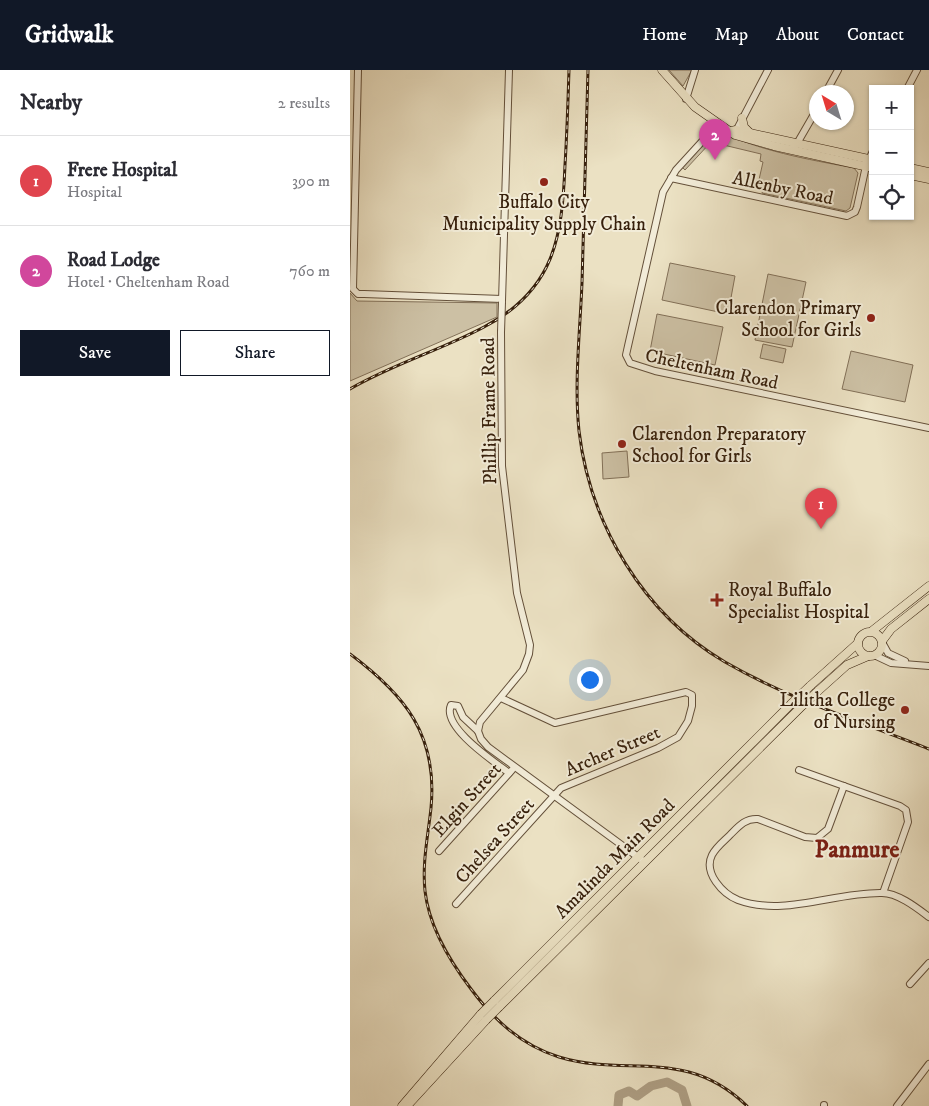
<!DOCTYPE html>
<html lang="en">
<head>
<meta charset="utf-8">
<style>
  body { margin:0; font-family:"IM FELL DW Pica",serif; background:#f7f7f7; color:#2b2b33 }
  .controls { position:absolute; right:15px; top:15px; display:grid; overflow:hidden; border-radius:0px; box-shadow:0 1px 4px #0004 }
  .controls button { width:45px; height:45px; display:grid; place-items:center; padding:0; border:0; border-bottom:1px solid #e1e1e2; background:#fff; color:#2b2b33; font:25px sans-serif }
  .compass { position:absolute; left:459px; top:15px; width:45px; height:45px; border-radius:50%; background:#fff; box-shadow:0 1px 4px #0004; rotate:322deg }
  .you { position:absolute; left:239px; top:609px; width:18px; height:18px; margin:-12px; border:4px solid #fff; border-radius:50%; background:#1a73e8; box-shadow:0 0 0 8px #1a73e833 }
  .badge { display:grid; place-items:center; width:32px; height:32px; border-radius:50%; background:#111827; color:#fff; font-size:16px; font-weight:700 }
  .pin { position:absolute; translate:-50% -41px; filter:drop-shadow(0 1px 2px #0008) }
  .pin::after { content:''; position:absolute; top:26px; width:18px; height:15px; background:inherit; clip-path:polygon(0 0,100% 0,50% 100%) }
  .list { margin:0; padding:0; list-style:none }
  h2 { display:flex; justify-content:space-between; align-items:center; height:65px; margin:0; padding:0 20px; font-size:21px }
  h2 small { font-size:16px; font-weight:400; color:#7c7c81 }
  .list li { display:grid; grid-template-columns:32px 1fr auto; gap:15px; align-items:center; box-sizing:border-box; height:90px; padding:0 20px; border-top:1px solid #e1e1e2 }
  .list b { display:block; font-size:19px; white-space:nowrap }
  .list p { margin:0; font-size:16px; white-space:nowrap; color:#7c7c81 }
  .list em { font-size:16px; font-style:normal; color:#7c7c81 }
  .actions { display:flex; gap:10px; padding:15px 20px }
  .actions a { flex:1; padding:11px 0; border:1px solid #111827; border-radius:0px; text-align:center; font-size:18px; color:#111827 }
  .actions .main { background:#111827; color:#fff }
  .icon { flex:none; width:28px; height:28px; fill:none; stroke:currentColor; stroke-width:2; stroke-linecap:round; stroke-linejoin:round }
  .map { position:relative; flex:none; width:579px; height:1036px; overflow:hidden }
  header { display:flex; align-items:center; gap:30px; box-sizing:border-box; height:70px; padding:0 25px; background:#111827; color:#fff }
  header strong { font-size:24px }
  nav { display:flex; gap:28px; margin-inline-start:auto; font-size:18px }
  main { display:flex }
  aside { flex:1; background:#fff }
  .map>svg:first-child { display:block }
  .green { fill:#ccc0a4; stroke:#827058 }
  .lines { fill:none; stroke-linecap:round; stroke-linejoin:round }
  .river { stroke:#ae9f85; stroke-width:9 }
  .minor-casing { stroke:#64503a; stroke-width:8 }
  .major-casing { stroke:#37200c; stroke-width:9 }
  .minor { stroke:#f2ecd8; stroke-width:6 }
  .major { stroke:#ebe1c3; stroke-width:8 }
  .rail-casing { stroke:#37200c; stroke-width:3 }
  .rail { stroke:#f2ecd8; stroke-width:1; stroke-dasharray:4; stroke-linecap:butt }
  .minor-bridge-casing { stroke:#64503a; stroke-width:8; stroke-linecap:butt }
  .major-bridge-casing { stroke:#37200c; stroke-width:9; stroke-linecap:butt }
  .minor-bridge { stroke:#f2ecd8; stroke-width:6 }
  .major-bridge { stroke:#ebe1c3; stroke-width:8 }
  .poi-dot { fill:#8f2418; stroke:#f2ecd8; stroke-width:2 }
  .labels { text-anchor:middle; stroke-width:4; stroke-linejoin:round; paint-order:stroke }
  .street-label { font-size:19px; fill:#37200c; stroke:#f2ecd8 }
  .poi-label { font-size:19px; fill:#37200c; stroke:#f2ecd8; text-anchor:end }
  .district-label { font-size:24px; font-weight:bold; fill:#7a1f14; stroke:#f2ecd8 }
</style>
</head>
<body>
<header>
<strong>Gridwalk</strong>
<nav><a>Home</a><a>Map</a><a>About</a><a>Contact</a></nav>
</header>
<main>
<aside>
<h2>Nearby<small>2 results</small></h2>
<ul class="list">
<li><span class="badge" style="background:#e0444e">1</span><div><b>Frere Hospital</b><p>Hospital</p></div><em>390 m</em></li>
<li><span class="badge" style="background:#d1479c">2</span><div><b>Road Lodge</b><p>Hotel · Cheltenham Road</p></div><em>760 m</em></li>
</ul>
<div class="actions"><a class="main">Save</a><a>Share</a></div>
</aside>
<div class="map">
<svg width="579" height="1036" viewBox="0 0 579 1036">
  <rect width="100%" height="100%" fill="#ebe1c3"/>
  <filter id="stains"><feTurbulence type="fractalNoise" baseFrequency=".004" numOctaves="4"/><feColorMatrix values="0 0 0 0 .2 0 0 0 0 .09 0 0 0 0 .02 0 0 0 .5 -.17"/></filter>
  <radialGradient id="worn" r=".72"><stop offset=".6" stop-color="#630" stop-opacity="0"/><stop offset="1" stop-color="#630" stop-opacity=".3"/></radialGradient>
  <g class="green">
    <polygon points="319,0 342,0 333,16"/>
    <path d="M 366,60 C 410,81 456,89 504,98 L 508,103 L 500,138 L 496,141 L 412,123 L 414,115 L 408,114 L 413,92 L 410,91 L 411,84 L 361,72 L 335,100 L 332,97 Z"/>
    <polygon points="320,193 385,206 378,244 312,230"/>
    <polygon points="418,204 456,212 442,277 405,270"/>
    <polygon points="0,223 7,231 147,233 147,247 0,311"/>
    <polygon points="307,244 373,257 365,295 300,281"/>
    <polygon points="413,274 436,279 433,293 410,288"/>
    <polygon points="501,281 563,295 555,332 492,319"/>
    <polygon points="277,381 279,407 253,409 252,383"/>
  </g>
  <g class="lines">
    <polyline class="river" points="268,1036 269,1025 279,1021 287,1026 301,1016 317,1012 332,1020 337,1036"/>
    <g class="minor-casing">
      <g id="minor">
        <polyline points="8,0 3,219 8,224 14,224 152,229"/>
        <polyline points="557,19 567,0"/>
        <polyline points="476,22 488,0"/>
        <polyline points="336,29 345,0"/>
        <polyline points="368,54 326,100 313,122 278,276 276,285 280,293 305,301 579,358"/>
        <polyline points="385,63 418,0"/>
        <polyline points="445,77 467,39"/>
        <polyline points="321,108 497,146 505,142 507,137 516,96 523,81"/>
        <polyline points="152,231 159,0"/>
        <polyline points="533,574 538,583 555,591"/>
        <polyline points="524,585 541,593 579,596"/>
        <polyline points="128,661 130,652 173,600 179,584 180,575 167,523 152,396 151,262"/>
        <polyline points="449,700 550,736 556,740 558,752 533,823"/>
        <path d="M 159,703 C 145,692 91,657 101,635 L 108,636 L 113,647 L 128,661 L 131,669 L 138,677 L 292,790"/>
        <path d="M 494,716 L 478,759 L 467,768 L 455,767 L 408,749 C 395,748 388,757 380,765 C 374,771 366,777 362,785 C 353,803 373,824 388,830 C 434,847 484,822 532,823 C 548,823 567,838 579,847"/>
        <polyline points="89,781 162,700"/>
        <polyline points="106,834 211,718 308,678 328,667 338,651 342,636 342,625 336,622 205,653 151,628"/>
        <polyline points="560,914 579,893"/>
        <polyline points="474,1036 474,1035"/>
        <polyline points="547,1036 579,994"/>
      </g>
    </g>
    <g class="major-casing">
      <g id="major">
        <polyline points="312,0 345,37 385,65 424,76 523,98"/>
        <polyline points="392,48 394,57 400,63"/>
        <polyline points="381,61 386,60 523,90"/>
        <polyline points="560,98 579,102"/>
        <polyline points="560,105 579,109"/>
        <polyline points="522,561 579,516"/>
        <circle cx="520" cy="574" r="12"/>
        <polyline points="532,571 541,559 579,529"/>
        <polyline points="460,616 508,573"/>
        <polyline points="468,621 497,595 518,586"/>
        <polyline points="144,931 442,633"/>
        <polyline points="149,937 453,635"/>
        <polyline points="52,1036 131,944"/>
        <polyline points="57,1036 136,950"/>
      </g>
    </g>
    <use href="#minor" class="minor"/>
    <use href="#major" class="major"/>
    <g class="rail-casing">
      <g id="rail">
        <path d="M 238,0 C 236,71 234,142 232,213 C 230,262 224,313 229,361 C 240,454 293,544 375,592 C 439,629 511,652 579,679"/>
        <path d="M 0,319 C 43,294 91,280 134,257 C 205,220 212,167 215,95 C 217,63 218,32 219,0"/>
        <path d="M 0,584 C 55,625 88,665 81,738 C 78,766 72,793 75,821 C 79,857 99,890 121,919 C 144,950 171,975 209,987 C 278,1008 335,976 397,1036"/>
      </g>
    </g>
    <use href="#rail" class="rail"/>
    <g class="minor-bridge-casing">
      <polyline id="minor-bridge" points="151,262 152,232"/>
    </g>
    <g class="major-bridge-casing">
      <g id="major-bridge">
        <polyline points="442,633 460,616"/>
        <polyline points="453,635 468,621"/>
        <polyline points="131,944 144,931"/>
        <polyline points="136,950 149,937"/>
      </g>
    </g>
    <use href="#minor-bridge" class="minor-bridge"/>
    <use href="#major-bridge" class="major-bridge"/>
  </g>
  <g class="poi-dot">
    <circle cx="194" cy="112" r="5"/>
    <circle cx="521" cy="248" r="5"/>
    <circle cx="272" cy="374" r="5"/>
    <path d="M364.5 522.5h5v5h5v5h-5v5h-5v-5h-5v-5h5z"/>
    <circle cx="555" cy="640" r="5"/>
  </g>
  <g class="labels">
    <g class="street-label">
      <text transform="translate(433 117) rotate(12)" y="7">Allenby Road</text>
      <text transform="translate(362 298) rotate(12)" y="7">Cheltenham Road</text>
      <text transform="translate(138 341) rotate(-91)" y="7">Phillip Frame Road</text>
      <text transform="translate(262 680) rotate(-23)" y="7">Archer Street</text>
      <text transform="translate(116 729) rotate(-48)" y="7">Elgin Street</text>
      <text transform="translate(144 770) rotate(-48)" y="7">Chelsea Street</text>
      <text transform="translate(264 788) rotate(-45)" y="7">Amalinda Main Road</text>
    </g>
    <g class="poi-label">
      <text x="194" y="138" text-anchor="middle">Buffalo City<tspan x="194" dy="22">Municipality Supply Chain</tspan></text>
      <text x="511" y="244">Clarendon Primary<tspan x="511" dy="22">School for Girls</tspan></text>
      <text x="282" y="370" text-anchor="start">Clarendon Preparatory<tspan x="282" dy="22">School for Girls</tspan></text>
      <text x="378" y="526" text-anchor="start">Royal Buffalo<tspan x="378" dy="22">Specialist Hospital</tspan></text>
      <text x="545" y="636">Lilitha College<tspan x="545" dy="22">of Nursing</tspan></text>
    </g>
    <g class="district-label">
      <text x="507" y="787">Panmure</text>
    </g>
  </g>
  <rect width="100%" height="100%" filter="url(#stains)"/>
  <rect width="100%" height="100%" fill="url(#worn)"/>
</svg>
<div class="controls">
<button>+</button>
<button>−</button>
<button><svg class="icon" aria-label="locate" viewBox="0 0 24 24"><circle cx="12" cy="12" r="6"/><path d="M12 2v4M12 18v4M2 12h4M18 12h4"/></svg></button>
</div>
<svg class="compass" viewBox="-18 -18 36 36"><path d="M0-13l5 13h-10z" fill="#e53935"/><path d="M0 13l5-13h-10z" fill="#7c7c81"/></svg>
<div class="you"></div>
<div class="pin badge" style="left:471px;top:459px;background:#e0444e">1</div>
<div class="pin badge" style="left:365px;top:90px;background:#d1479c">2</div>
</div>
</main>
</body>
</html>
